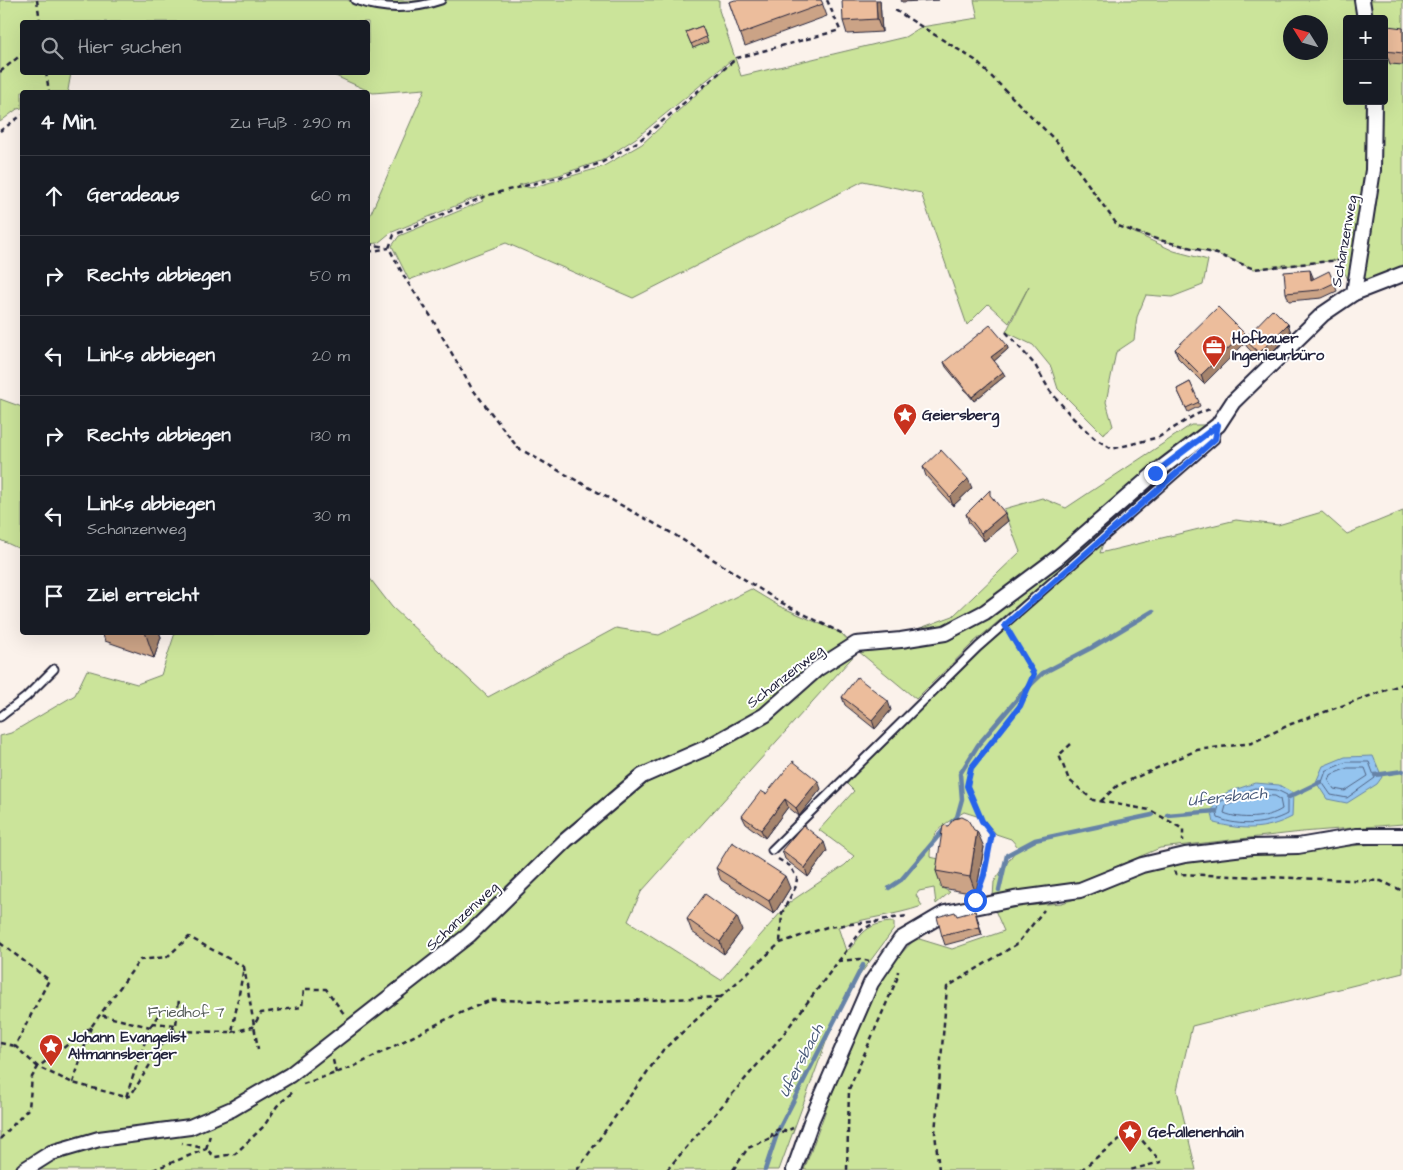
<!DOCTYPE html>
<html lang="de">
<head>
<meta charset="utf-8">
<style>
  body { margin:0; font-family:"Architects Daughter",sans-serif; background:#20242c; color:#f1f3f6 }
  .controls { position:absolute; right:15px; top:15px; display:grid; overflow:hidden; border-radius:5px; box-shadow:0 5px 20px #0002 }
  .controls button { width:45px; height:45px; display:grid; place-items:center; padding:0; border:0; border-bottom:1px solid #363941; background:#171b24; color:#f1f3f6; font:25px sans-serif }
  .compass { position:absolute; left:1283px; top:15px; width:45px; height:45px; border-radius:50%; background:#171b24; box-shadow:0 5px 20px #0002; rotate:307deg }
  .stop { position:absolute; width:15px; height:15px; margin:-11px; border:4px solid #2563eb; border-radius:50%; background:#fff }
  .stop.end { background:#2563eb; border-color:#fff; box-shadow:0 1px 5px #0008 }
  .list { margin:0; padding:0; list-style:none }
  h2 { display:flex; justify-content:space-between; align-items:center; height:65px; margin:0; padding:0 20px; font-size:21px }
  h2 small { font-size:16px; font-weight:400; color:#9ea1a6 }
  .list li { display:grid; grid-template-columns:32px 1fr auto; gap:15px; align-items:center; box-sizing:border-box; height:80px; padding:0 20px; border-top:1px solid #363941 }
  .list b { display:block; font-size:19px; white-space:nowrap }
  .list p { margin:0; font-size:16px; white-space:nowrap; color:#9ea1a6 }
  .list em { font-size:16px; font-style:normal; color:#9ea1a6 }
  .icon { flex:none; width:28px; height:28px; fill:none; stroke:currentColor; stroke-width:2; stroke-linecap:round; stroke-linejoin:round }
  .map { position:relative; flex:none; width:1403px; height:1170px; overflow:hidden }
  .search { position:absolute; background:#171b24; box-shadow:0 5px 20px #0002; left:20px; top:20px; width:350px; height:55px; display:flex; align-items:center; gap:12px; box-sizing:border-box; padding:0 18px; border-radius:5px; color:#9ea1a6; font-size:19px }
  .panel { position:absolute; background:#171b24; box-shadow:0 5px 20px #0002; left:20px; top:90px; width:350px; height:545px; border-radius:5px }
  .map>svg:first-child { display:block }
  .green { fill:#cbe49a; stroke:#76836a; fill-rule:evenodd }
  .water { fill:#94c4ef; stroke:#6683a7 }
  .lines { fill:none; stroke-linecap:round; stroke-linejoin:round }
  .shore { stroke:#506383; stroke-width:1 }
  .stream { stroke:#6683a7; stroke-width:4.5 }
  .service-casing { stroke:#22223b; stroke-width:11 }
  .minor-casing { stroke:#22223b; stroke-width:18 }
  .path { stroke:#22223b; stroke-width:2.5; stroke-dasharray:5 4; stroke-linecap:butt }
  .service { stroke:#fff; stroke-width:7 }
  .minor { stroke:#fff; stroke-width:14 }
  .wall { fill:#cba386; stroke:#22223b }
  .shaded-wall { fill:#a5846d; stroke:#22223b }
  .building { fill:#ecbd9c; stroke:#22223b }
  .route { stroke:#2563eb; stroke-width:6 }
  .labels { text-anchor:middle; stroke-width:4; stroke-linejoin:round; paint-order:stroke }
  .street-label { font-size:15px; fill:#22223b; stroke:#fff }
  .poi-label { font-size:15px; font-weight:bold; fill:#22223b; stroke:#fff; text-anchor:start }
  .park-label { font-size:15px; fill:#555c58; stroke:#fff }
  .water-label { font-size:16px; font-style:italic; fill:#4a5b7a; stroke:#fff }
</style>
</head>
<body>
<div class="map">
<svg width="1403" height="1170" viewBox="0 0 1403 1170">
  <rect width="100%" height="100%" fill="#fbf2eb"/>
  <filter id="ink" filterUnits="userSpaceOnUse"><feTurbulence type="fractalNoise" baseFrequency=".02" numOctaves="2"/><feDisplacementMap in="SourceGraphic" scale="10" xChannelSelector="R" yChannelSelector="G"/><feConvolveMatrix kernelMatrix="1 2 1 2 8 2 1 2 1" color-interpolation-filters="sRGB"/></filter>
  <g filter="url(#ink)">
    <g class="green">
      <path d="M 0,0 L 347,0 C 385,13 408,14 446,0 L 719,0 L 719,10 L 741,76 L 905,37 L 921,27 L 978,18 L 974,0 L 1362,0 L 1365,19 L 1347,19 L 1347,101 L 1384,101 L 1384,19 L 1369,19 L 1367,0 L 1403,0 L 1403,275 L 1354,293 L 1339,260 L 1254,269 L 1217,254 L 1159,240 L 1126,229 L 1174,251 L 1208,260 L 1203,285 L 1172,297 L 1146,295 L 1137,317 L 1134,340 L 1116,352 L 1106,402 L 1113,426 L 1103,434 L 1058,389 L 1051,367 L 1033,345 L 1006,332 L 1029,286 L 1009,323 L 988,304 L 967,325 L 921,193 L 863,181 L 633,298 L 506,243 L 409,280 L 392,246 L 399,236 L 483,201 L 479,196 L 390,233 L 378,243 L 368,244 L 368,220 L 425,89 L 373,93 L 329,73 L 368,72 L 368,22 L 22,22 L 22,72 L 74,73 L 71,73 L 68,90 L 70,92 L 22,92 L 22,108 L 17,109 L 0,122 ZM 1290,22 L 1320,22 L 1320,52 L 1290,52 ZM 734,60 L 642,144 L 602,167 L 531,188 L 519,185 L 559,175 L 601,161 L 636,138 L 730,61 Z"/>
      <polygon points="364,0 433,0 403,6"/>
      <polygon points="0,399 22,407 22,550 0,540"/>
      <path d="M 1191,425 L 1218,425 L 1215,439 L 974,642 L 916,699 L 858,651 L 641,892 L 628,921 L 721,980 L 790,902 L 845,865 L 854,856 L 819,830 L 854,791 L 847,784 C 923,696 1015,620 1103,543 L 1100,553 L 1236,520 L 1278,525 L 1322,512 L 1347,534 L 1403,511 L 1403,824 L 1302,832 L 1160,848 L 1077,883 L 993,897 L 994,882 L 1018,847 L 1011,839 L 996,834 L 980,817 L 964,812 C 943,825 930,830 930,857 L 944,860 L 940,887 L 950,892 L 936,904 L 934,888 L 919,891 L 916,895 L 922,906 C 894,916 866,917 838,927 L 846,951 C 854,947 856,940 862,934 C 870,925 883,922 894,922 L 894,929 L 859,976 L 829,1034 L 779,1170 L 0,1170 L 0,736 L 11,733 L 75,695 L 87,670 L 137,684 L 161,675 L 175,633 L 368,632 L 368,576 L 392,607 L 488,697 L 616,628 L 659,635 L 751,589 L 779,606 L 841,633 L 858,651 L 953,616 L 1020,552 L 1004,509 L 1042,498 L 1066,508 Z"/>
      <polygon points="1403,842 1403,973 1192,1026 1177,1090 1196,1170 804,1170 850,1044 879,982 893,962 916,938 952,949 1004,931 994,908 1062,903 1101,891 1125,878 1169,864 1217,856"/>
    </g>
    <g class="water">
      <polygon points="1373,756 1382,777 1377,784 1347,803 1327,799 1316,782 1323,766 1345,757"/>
      <path d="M 1255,783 L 1279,785 L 1293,793 L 1292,817 C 1264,831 1243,830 1214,823 L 1212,813 L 1215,799 L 1228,792 Z"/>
    </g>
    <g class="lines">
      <g class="shore">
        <polygon points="1347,762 1369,762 1375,778 1347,798 1331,795 1322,782 1326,771"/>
        <polygon points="1348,768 1365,768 1368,776 1345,791 1334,789 1329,781 1331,775"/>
        <path d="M 1255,788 L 1277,790 L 1287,795 L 1287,814 C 1267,825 1239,827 1218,818 L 1217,813 L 1220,802 Z"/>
        <path d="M 1256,795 L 1275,796 L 1280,799 L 1282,809 C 1267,819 1240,820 1224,813 L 1226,806 Z"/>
      </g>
      <g class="stream">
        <polyline points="1375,775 1403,771"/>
        <polyline points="1289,797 1320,782"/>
        <polyline points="1167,815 1216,811"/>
        <polyline points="952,822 957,817 962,799 960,774 978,745 1024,691 1043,673 1091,648 1153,611"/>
        <polyline points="889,888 901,880 946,827"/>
        <polyline points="999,890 1007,855 1035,840 1152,815"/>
        <polyline points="765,1170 778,1131 863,965"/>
      </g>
      <g class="service-casing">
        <g id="service">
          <path d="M 355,0 C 384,10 412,10 441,0"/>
          <polyline points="0,717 26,697 54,669"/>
          <polyline points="772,850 978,647 1215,439 1217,427"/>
        </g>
      </g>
      <g class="minor-casing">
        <g id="minor">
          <polyline points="1362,0 1365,19"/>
          <polyline points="1354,293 1373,170 1374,101"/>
          <polyline points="24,1170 51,1153 99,1139 190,1127 232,1109 290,1075 469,935 566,840 642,776 706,748 765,715 817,669 856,644 901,640 945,633 985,612 1057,558 1155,473 1218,425 1233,402 1323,314 1354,293 1403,274"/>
          <polyline points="794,1170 812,1119 871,983 901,939 945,913 1014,899 1080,890 1142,865 1185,855 1252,847 1298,846 1357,836 1403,836"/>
        </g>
      </g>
      <g class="path">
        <polyline points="37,0 40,22"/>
        <polyline points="827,0 840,30 737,58 639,141 601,163 560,177 488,195 394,235 389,248 406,280 430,315 471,387 518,448 675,535 780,602 845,635"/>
        <polyline points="895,10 975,60 1060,145 1118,226 1159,240 1217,254 1254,269 1339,260 1343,267"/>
        <polyline points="0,72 22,54"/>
        <polyline points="46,72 49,92"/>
        <polyline points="0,131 22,115"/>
        <polyline points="368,244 386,247"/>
        <polyline points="368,252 389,248"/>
        <polyline points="1006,332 1035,365 1050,391 1073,418 1094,438 1112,449 1159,437 1195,415 1212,408"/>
        <polyline points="1071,744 1059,755 1069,780 1093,800 1150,810 1183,829 1183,841"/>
        <polyline points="1101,801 1117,786 1197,750 1252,743 1291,724 1403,684"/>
        <polyline points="778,859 790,866 797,878 796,886 782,913 780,943"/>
        <polyline points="1174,871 1176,874 1381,881 1403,891"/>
        <polyline points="978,892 984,875 992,834 982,821 967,786 971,768 1020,706 1034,674 1010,634"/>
        <polyline points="0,943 49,980 15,1046 38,1067 73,1083 126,1097 150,1027 100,1015"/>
        <polyline points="838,961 860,959 869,961"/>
        <polyline points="152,1023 175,1025"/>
        <polyline points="150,1027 159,1014"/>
        <polyline points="171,1031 176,1025 179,999"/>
        <polyline points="232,1032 253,1027 261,1013 302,1007 304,989 326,989 344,1014"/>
        <polyline points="0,1043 15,1046"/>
        <polyline points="333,1060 336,1073"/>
        <polyline points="73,1083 91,1027"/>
        <polyline points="303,1084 353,1067 451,1017 491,1000 544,1001 548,1004 721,997"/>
        <polyline points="126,1097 131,1095 171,1031 232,1032 244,967 258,1049"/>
        <polyline points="210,1135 206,1149 215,1157 235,1154 264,1126 277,1106 295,1090"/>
        <polyline points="771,1138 773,1132 781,1128 786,1131"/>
        <polyline points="0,1139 29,1108 32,1077 38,1067 91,1027 140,960 167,957 189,937 244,967"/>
        <polyline points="153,1170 206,1149 182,1143"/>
        <polyline points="577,1170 663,1050 780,943 827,927 877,921"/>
        <polyline points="667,1170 782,1036 862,930 880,920 908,916"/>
        <polyline points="733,1170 748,1148 793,1128"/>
        <polyline points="847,1170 849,1089 897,979 898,971"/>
        <polyline points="939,1170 935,1133 947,987 1017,944 1044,910"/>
        <polyline points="1081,1170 1132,1129 1161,1162 1130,1170"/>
      </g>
      <use href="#service" class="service"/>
      <use href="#minor" class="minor"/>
    </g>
    <g class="wall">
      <polygon points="821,0 827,16 745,46 729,2"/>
      <polygon points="880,0 882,32 847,34 843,21"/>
      <polygon points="901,0 939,0 902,2"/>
      <polygon points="702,26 708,42 693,48 686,32"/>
      <polygon points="1403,28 1403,65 1390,64 1385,51"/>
      <polygon points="1313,277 1313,279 1334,283 1337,291 1322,298 1289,301 1286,293"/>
      <polygon points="1288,324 1291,333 1262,362 1247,347 1245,343 1204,384 1178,358 1175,349 1245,337"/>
      <polygon points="1007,345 1008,349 994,361 1005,376 974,401 946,367 944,362"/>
      <polygon points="1190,382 1200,406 1188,412 1177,389"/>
      <polygon points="923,467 972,488 953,506 926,476"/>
      <polygon points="993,498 1008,521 984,541 969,523 966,514"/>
      <polygon points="102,632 159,632 161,637 154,658 105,641"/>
      <polygon points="842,697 891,710 875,729 845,705"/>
      <polygon points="821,789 799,816 788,807 765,838 746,824 742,816 766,794"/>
      <polygon points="948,826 984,847 976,894 942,888 936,871"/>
      <polygon points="782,850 827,851 808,877 785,859"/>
      <polygon points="716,868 790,888 774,914 721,880"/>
      <polygon points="957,916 978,920 982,935 945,945 942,936"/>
      <polygon points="687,919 742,930 724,954 692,932"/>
    </g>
    <g class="shaded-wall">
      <polygon points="876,0 880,0 882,32 877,19"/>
      <polygon points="1310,270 1313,277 1314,288 1311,280"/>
      <polygon points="1288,324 1291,333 1262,362 1259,353"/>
      <polygon points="1244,333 1247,342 1244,339 1245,343 1204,384 1201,375"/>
      <polygon points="1007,345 1008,349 993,362 991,357"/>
      <polygon points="1003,372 1005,376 974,401 972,397"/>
      <polygon points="968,479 972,488 953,506 950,497"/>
      <polygon points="1005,513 1008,521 984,541 981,533"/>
      <polygon points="145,632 159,632 161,637 154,658"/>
      <polygon points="888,701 891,710 875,729 872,720"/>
      <polygon points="818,781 821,789 799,816 796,808"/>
      <polygon points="785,799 788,807 765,838 761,830"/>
      <polygon points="977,831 984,847 976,894 970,877"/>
      <polygon points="824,842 827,851 808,877 805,868"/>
      <polygon points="785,876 790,888 774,914 769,901"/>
      <polygon points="975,911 978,920 982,935 979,927"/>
      <polygon points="737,917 742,930 724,954 720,942"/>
    </g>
    <g class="building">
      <polygon points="735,0 821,0 823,4 740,34 729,2"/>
      <polygon points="842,0 876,0 877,19 843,21"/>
      <polygon points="702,26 706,37 691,44 686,32"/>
      <polygon points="1388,26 1403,28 1403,53 1385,51"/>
      <polygon points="1310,270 1311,280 1329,271 1334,283 1319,290 1286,293 1284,272"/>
      <polygon points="1218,307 1244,333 1201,375 1175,349"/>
      <polygon points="1273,309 1288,324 1259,353 1244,339"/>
      <polygon points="990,325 1007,345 991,357 1003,372 972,397 944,362"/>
      <polygon points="1190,382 1199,402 1186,408 1177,389"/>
      <polygon points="941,450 968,479 950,497 923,467"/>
      <polygon points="990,490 990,495 1005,513 981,533 966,514"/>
      <polygon points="857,677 888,701 872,720 842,697"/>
      <polygon points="793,761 818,781 796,808 785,799 761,830 742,816 761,791 766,794"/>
      <polygon points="962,817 968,820 974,830 977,831 970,877 936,871 943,825 948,826 954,819"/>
      <polygon points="803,825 824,842 805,868 782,850"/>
      <polygon points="732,842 785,876 769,901 716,868"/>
      <polygon points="705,894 737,917 720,942 687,919"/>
      <polygon points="975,911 979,927 942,936 937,917 955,912 957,916"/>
    </g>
  </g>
  <g class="lines" filter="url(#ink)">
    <polyline class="route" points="975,900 984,875 992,834 982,821 967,786 971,768 1020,706 1034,674 1005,625 1215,439 1218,425 1155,473"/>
  </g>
  <defs>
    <g id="office-pin" transform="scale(1.25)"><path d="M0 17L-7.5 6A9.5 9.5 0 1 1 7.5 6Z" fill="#c8321e" stroke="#fff"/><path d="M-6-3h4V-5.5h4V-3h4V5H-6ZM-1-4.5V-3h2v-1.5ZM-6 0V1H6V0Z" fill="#fff"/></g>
    <g id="sight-pin" transform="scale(1.25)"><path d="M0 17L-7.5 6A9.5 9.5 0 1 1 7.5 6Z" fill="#c8321e" stroke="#fff"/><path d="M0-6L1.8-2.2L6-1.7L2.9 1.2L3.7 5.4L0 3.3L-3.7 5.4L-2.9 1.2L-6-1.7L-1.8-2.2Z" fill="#fff"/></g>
  </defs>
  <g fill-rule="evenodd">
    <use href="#office-pin" x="1214" y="347"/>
    <use href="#sight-pin" x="905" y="415"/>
    <use href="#sight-pin" x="51" y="1046"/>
    <use href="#sight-pin" x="1130" y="1132"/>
  </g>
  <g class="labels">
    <g class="street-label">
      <text transform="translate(1344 241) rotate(-80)" y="5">Schanzenweg</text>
      <text transform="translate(785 676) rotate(-38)" y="5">Schanzenweg</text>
      <text transform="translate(462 916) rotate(-43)" y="5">Schanzenweg</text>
    </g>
    <g class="poi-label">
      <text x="1232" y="343">Hofbauer<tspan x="1232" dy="17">Ingenieurbüro</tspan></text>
      <text x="922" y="420">Geiersberg</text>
      <text x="68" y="1042">Johann Evangelist<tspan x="68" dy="17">Altmannsberger</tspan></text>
      <text x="1148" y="1137">Gefallenenhain</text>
    </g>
    <g class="park-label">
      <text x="186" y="1017">Friedhof 7</text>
    </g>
    <g class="water-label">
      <text transform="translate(1227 796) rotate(-6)" y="6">Ufersbach</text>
      <text transform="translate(800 1060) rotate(-63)" y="6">Ufersbach</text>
    </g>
  </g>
</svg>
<div class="controls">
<button>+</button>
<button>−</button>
</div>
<svg class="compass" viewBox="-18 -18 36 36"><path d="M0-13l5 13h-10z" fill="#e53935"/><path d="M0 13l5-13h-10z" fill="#9ea1a6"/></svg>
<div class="stop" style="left:975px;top:900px"></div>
<div class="stop end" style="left:1155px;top:473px"></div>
<div class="search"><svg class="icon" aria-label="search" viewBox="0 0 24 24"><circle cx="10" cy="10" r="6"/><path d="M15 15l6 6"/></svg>Hier suchen</div>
<section class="panel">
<h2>4 Min.<small>Zu Fuß · 290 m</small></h2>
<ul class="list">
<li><svg class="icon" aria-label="ahead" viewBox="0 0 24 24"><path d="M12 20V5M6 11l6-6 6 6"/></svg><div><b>Geradeaus</b></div><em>60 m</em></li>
<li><svg class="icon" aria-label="right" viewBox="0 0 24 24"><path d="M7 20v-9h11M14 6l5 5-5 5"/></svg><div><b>Rechts abbiegen</b></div><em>50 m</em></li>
<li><svg class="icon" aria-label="left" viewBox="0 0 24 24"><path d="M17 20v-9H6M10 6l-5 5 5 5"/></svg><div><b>Links abbiegen</b></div><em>20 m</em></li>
<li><svg class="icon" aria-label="right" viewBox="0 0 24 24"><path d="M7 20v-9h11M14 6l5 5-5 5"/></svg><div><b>Rechts abbiegen</b></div><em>130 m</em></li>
<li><svg class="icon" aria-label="left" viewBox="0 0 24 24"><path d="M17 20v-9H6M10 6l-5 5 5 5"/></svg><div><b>Links abbiegen</b><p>Schanzenweg</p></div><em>30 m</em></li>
<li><svg class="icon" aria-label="arrive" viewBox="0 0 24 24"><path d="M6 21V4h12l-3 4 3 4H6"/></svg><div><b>Ziel erreicht</b></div></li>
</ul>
</section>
</div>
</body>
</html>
